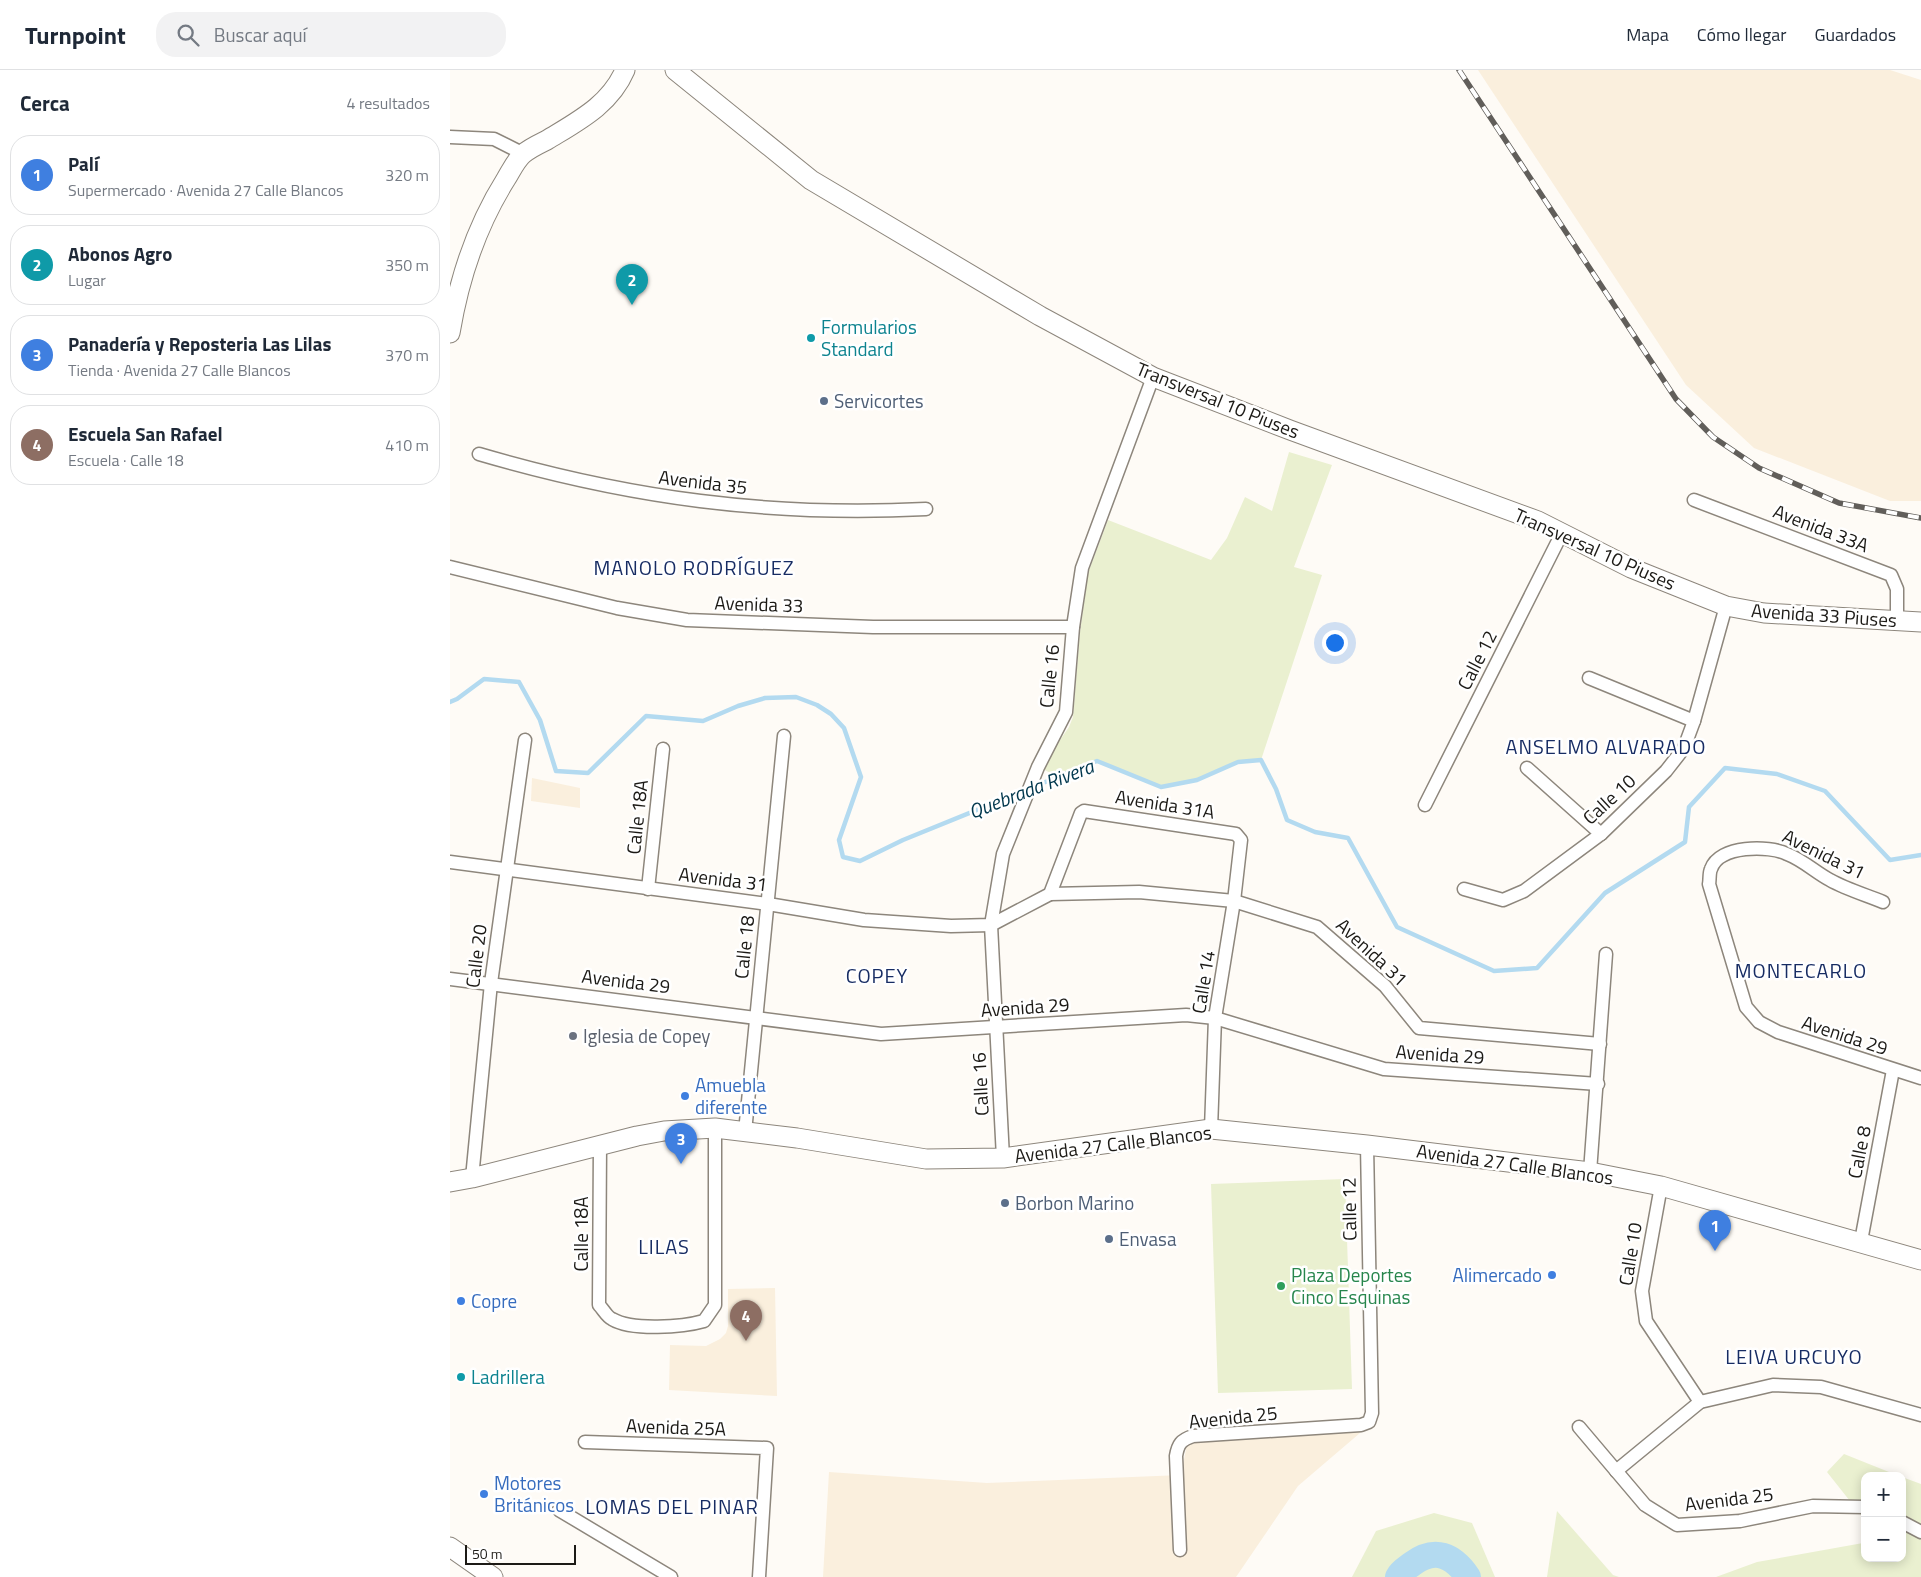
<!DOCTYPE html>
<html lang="es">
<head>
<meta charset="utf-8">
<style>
  body { margin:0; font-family:"Titillium Web",sans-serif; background:#f2f2f3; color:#1f2937 }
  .controls { position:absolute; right:15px; bottom:15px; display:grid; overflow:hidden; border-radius:10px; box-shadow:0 2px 12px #0003 }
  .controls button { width:45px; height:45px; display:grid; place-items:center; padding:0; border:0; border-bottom:1px solid #e0e1e3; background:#fff; color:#1f2937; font:25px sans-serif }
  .scale { position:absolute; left:15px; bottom:12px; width:111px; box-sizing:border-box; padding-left:5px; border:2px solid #1c1a16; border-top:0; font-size:14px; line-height:18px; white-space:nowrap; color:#1c1a16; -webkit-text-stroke:4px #fff; paint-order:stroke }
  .you { position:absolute; left:884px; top:572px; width:18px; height:18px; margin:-12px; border:4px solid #fff; border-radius:50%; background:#1a73e8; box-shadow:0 0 0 8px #1a73e833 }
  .badge { display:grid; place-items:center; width:32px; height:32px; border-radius:50%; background:#1a73e8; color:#fff; font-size:16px; font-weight:700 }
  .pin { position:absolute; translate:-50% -41px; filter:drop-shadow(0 1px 2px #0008) }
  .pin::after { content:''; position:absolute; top:26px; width:18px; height:15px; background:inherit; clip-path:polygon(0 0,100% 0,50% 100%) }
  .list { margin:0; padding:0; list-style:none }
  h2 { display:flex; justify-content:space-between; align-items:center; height:65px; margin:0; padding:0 20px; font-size:21px }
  h2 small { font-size:16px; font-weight:400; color:#747a83 }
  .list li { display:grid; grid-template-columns:32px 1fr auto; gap:15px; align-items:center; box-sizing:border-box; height:80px; margin:0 10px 10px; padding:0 10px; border:1px solid #e0e1e3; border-radius:20px }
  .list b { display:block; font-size:19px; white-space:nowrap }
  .list p { margin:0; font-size:16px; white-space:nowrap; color:#747a83 }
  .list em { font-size:16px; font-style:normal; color:#747a83 }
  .icon { flex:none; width:28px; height:28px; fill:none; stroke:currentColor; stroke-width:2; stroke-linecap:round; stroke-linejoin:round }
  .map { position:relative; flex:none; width:1471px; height:1507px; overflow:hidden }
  header { display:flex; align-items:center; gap:30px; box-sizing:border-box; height:70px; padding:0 25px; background:#fff; border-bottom:1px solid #e0e1e3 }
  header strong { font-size:24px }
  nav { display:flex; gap:28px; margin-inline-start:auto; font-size:18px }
  .search { width:350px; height:45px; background:#f2f2f3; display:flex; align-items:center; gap:12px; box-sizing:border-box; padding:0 18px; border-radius:20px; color:#747a83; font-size:19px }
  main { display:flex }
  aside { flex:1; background:#fff }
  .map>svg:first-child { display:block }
  .built { fill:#faefdd }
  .green { fill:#eaf0d0 }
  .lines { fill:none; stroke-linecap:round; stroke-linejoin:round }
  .stream { stroke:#b3daf0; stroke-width:4.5 }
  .river { stroke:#b3daf0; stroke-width:26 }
  .street-casing { stroke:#8d867c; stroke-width:15 }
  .secondary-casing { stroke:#8d867c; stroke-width:21 }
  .street { stroke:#fff; stroke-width:12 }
  .secondary { stroke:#fff; stroke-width:19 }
  .rail-casing { stroke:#615e5a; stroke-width:5.5 }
  .rail { stroke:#fff; stroke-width:4; stroke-dasharray:11; stroke-linecap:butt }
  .culture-dot { fill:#0f9aa8; stroke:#fff; stroke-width:2 }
  .service-dot { fill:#5c6f8a; stroke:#fff; stroke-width:2 }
  .worship-dot { fill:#6b7280; stroke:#fff; stroke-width:2 }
  .shop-dot { fill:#3f7fe0; stroke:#fff; stroke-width:2 }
  .leisure-dot { fill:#2e9e5b; stroke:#fff; stroke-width:2 }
  .labels { text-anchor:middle; stroke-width:5; stroke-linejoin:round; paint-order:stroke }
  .culture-label { font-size:19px; fill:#0d838f; stroke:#fff; text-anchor:start }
  .street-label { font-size:19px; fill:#1c1a16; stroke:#fff }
  .service-label { font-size:19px; fill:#4e5e75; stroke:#fff; text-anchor:start }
  .worship-label { font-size:19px; fill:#5b616d; stroke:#fff; text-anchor:start }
  .shop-label { font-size:19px; fill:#366cbe; stroke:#fff; text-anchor:start }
  .leisure-label { font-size:19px; fill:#27864d; stroke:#fff; text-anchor:start }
  .neighbourhood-label { font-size:20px; letter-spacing:1px; fill:#172c63; stroke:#fff }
  .water-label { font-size:20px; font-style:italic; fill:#00374d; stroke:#fff }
</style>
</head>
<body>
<header>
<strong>Turnpoint</strong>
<div class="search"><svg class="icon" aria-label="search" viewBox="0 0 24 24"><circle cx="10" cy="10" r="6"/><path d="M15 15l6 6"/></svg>Buscar aquí</div>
<nav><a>Mapa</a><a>Cómo llegar</a><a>Guardados</a></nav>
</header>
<main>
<aside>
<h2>Cerca<small>4 resultados</small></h2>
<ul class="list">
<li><span class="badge" style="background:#3f7fe0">1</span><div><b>Palí</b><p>Supermercado · Avenida 27 Calle Blancos</p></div><em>320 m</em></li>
<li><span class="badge" style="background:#0f9aa8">2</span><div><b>Abonos Agro</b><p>Lugar</p></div><em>350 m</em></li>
<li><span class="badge" style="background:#3f7fe0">3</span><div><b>Panadería y Reposteria Las Lilas</b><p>Tienda · Avenida 27 Calle Blancos</p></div><em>370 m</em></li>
<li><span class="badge" style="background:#8d6e63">4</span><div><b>Escuela San Rafael</b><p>Escuela · Calle 18</p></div><em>410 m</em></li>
</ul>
</aside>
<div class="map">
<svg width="1471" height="1507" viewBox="0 0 1471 1507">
  <rect width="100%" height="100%" fill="#fefbf6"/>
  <g class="built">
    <polygon points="1028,0 1440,0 1471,10 1471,431 1440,431 1304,378 1236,315"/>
    <polygon points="82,708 130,718 130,738 81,731"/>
    <polygon points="325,1218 327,1326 219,1320 220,1275 256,1276 270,1269 276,1263 278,1256 278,1219"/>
    <polygon points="917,1357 848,1416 786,1507 373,1507 379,1402 537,1413 731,1405 739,1364"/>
  </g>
  <g class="green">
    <polygon points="839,382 882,395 844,497 872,505 811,690 788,692 747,710 711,717 647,691 608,707 591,698 619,657 623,647 630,562 638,503 658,450 761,490 777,468 795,427 822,441"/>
    <polygon points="895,1109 902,1319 768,1323 761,1114"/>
    <polygon points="1394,1384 1449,1406 1415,1406 1415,1450 1377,1402"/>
    <polygon points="1452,1407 1471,1414 1471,1507 1266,1507 1307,1492 1413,1473 1415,1465 1415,1488 1452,1488"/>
    <polygon points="1107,1441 1163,1505 1169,1507 1097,1507"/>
    <polygon points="984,1443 1022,1453 1045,1507 902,1507 926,1461"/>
  </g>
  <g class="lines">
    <g class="stream">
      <polyline points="0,632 7,629 34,609 69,612 90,650 106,701 138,703 196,646 253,651 288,636 315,628 346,627 367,635 381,644 394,658 411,707 389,770 393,787 410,791 453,770 576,720"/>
      <polyline points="583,717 647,691 711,717 747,710 788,692 811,690 826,719 837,750 865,762 898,768 947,857 1044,901 1087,898 1155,823 1235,772 1239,737 1275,698 1327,704 1375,721 1440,790 1471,785"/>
    </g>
    <path class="river" d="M 948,1507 C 951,1501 957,1498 962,1494 C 985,1477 1003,1485 1018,1507"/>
    <g class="street-casing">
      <g id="street">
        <polyline points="0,67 44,69 74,84"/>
        <path d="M 29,384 C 179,428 320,447 476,439"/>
        <polyline points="1244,430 1441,505 1447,519 1447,550"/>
        <polyline points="0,497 167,538 237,550 423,557 623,557"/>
        <polyline points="1139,608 1244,651"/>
        <polyline points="1077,698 1151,764"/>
        <polyline points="975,735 1112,463"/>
        <polyline points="0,792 318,834 414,850 501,856 541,855 600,824 631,743 634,741 786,764 791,770 784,831 765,948 761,1059"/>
        <polyline points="198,819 213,679"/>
        <polyline points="1014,819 1053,830 1074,821 1151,764 1216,701 1234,678 1244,651 1276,536"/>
        <polyline points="600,824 689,822 784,831 867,857 935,916 969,958 1150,974"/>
        <path d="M 1433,832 C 1416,825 1396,819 1380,810 C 1365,802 1353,790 1337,784 C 1319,775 1269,775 1261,799 C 1259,803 1260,810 1259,814 L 1296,937 L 1309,952 L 1328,962 L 1471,1008"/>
        <polyline points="0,909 431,964 736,945 765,948 934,999 1148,1014"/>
        <polyline points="295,1062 334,666"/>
        <path d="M 150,1074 L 149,1235 C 153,1239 157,1247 162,1249 C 182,1261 233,1257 254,1251 L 265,1235 L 265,1058"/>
        <polyline points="553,1088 541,855 553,784 588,697 616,642 623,557 632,498 703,307"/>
        <polyline points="1140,1102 1156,884"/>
        <polyline points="22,1108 41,913 75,670"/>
        <polyline points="1211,1116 1192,1221 1196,1251 1250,1332"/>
        <polyline points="1411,1171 1443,1000"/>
        <polyline points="1129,1357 1195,1435 1227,1455 1290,1451 1363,1436 1415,1437"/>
        <polyline points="135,1372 317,1378 309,1507"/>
        <polyline points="1166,1401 1250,1332 1323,1315 1371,1317 1471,1345"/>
        <polyline points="109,1440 221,1507"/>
        <polyline points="1452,1452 1471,1462"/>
        <path d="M 730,1480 L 726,1386 C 728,1374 731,1370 743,1366 L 911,1355 L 919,1352 L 922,1343 L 917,1075"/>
      </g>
    </g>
    <g class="secondary-casing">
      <g id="secondary">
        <polyline points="225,0 361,110 590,246 703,307 840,360 1088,451 1181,498 1276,536 1314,543 1471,552"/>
        <path d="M 0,263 C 9,209 27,155 56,109 C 61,101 66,90 73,84 C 80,78 89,74 97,70 C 128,51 160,35 175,0"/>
        <polyline points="0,1112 22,1108 187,1066 214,1061 265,1058 347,1068 476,1089 553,1088 761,1059 917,1075 1140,1102 1211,1116 1471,1190"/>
        <polyline points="0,1477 43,1507"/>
      </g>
    </g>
    <use href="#street" class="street"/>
    <use href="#secondary" class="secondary"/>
    <g class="rail-casing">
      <polyline id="rail" points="1009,0 1226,329 1263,367 1309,398 1389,433 1471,448"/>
    </g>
    <use href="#rail" class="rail"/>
  </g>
  <g class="culture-dot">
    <circle cx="361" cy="268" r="5"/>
    <circle cx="11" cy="1307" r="5"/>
  </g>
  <g class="service-dot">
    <circle cx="374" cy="331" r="5"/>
    <circle cx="555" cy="1133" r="5"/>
    <circle cx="659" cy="1169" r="5"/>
  </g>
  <circle class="worship-dot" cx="123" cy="966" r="5"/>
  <g class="shop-dot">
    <circle cx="235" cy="1026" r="5"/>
    <circle cx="1102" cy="1205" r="5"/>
    <circle cx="11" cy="1231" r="5"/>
    <circle cx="34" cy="1424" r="5"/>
  </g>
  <circle class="leisure-dot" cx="831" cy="1216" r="5"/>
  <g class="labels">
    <g class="culture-label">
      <text x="371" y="264">Formularios<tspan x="371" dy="22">Standard</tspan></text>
      <text x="21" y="1314">Ladrillera</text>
    </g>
    <g class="street-label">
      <text transform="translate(768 330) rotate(22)" y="7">Transversal 10 Piuses</text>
      <text transform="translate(253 412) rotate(7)" y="7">Avenida 35</text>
      <text transform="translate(1371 458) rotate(21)" y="7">Avenida 33A</text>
      <text transform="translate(1145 479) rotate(24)" y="7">Transversal 10 Piuses</text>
      <text transform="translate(309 534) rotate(2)" y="7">Avenida 33</text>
      <text transform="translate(1374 545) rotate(4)" y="7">Avenida 33 Piuses</text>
      <text transform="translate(1027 590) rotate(-63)" y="7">Calle 12</text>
      <text transform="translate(599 606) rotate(-84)" y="7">Calle 16</text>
      <text transform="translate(1159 729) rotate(-43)" y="7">Calle 10</text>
      <text transform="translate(715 734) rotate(9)" y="7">Avenida 31A</text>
      <text transform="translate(187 747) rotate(-84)" y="7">Calle 18A</text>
      <text transform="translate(1374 784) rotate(26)" y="7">Avenida 31</text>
      <text transform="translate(273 809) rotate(7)" y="7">Avenida 31</text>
      <text transform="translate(294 877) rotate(-84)" y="7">Calle 18</text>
      <text transform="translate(922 882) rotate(43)" y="7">Avenida 31</text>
      <text transform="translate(26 886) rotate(-83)" y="7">Calle 20</text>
      <text transform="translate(176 911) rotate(7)" y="7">Avenida 29</text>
      <text transform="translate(753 912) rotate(-81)" y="7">Calle 14</text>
      <text transform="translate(575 937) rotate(-4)" y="7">Avenida 29</text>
      <text transform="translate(1395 965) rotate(18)" y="7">Avenida 29</text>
      <text transform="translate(990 984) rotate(4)" y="7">Avenida 29</text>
      <text transform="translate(530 1014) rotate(-93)" y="7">Calle 16</text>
      <text transform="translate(663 1074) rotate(-7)" y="7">Avenida 27 Calle Blancos</text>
      <text transform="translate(1409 1082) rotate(-79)" y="7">Calle 8</text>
      <text transform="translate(1065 1094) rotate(8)" y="7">Avenida 27 Calle Blancos</text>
      <text transform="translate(899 1139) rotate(-91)" y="7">Calle 12</text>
      <text transform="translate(131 1164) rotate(-90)" y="7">Calle 18A</text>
      <text transform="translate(1180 1184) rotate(-81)" y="7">Calle 10</text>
      <text transform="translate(783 1347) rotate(-6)" y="7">Avenida 25</text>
      <text transform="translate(226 1357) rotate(2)" y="7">Avenida 25A</text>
      <text transform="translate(1279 1429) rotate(-7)" y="7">Avenida 25</text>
    </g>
    <g class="service-label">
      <text x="384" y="338">Servicortes</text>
      <text x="565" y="1140">Borbon Marino</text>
      <text x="669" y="1176">Envasa</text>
    </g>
    <g class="worship-label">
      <text x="133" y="973">Iglesia de Copey</text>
    </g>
    <g class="shop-label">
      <text x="245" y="1022">Amuebla<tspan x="245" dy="22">diferente</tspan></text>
      <text x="1092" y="1212" text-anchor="end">Alimercado</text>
      <text x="21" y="1238">Copre</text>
      <text x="44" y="1420">Motores<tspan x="44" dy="22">Británicos</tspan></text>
    </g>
    <g class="leisure-label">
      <text x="841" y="1212">Plaza Deportes<tspan x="841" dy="22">Cinco Esquinas</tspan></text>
    </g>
    <g class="neighbourhood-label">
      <text x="244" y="505">MANOLO RODRÍGUEZ</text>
      <text x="1156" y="684">ANSELMO ALVARADO</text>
      <text x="1351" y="908">MONTECARLO</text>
      <text x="427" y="913">COPEY</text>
      <text x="214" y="1184">LILAS</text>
      <text x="1344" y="1294">LEIVA URCUYO</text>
      <text x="222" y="1444">LOMAS DEL PINAR</text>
    </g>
    <g class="water-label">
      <text transform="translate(581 719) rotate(-21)" y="7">Quebrada Rivera</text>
    </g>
  </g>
</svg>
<div class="controls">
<button>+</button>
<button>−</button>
</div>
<div class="scale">50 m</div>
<div class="you"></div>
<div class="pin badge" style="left:1265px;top:1181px;background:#3f7fe0">1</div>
<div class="pin badge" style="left:182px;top:235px;background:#0f9aa8">2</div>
<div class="pin badge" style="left:231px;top:1094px;background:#3f7fe0">3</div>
<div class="pin badge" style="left:296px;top:1271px;background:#8d6e63">4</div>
</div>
</main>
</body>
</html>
